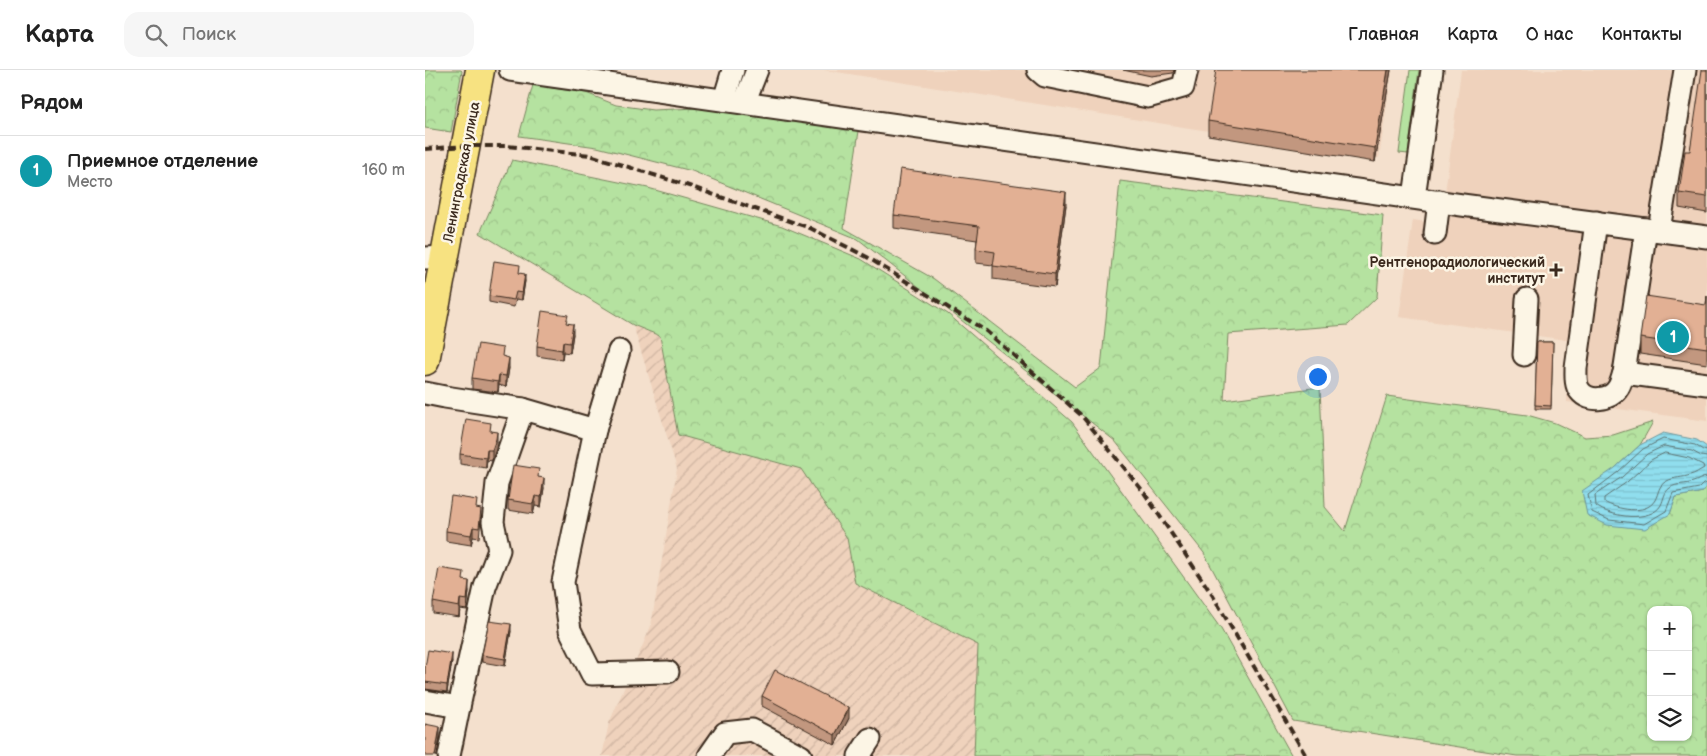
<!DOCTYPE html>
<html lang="ru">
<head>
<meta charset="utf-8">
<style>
  body { margin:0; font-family:"Balsamiq Sans",sans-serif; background:#f6f6f6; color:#222 }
  .controls { position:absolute; right:15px; bottom:15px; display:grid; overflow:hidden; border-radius:10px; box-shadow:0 1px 4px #0004 }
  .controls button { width:45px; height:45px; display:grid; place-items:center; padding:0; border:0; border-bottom:1px solid #e0e0e0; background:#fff; color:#222; font:25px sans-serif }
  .you { position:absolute; left:892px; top:306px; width:18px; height:18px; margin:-12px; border:4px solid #fff; border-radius:50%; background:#1a73e8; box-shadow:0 0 0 8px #1a73e833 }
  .badge { display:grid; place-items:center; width:32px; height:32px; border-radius:50%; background:#7c3aed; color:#fff; font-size:16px; font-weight:700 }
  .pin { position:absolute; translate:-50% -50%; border:2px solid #fff; box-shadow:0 1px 5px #0006 }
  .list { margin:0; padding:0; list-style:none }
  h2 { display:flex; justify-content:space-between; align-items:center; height:65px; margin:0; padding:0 20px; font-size:21px }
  h2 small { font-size:16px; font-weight:400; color:#767676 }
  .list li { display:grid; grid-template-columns:32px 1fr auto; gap:15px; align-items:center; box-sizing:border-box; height:70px; padding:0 20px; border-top:1px solid #e0e0e0 }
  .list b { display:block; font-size:19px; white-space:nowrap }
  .list p { margin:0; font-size:16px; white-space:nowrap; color:#767676 }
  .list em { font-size:16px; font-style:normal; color:#767676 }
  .icon { flex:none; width:28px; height:28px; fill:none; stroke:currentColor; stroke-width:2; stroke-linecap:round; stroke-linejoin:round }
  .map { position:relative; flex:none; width:1282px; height:686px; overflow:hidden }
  header { display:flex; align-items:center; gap:30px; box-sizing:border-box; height:70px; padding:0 25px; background:#fff; border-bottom:1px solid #e0e0e0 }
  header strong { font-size:24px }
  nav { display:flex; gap:28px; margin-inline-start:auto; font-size:18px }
  .search { width:350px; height:45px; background:#f6f6f6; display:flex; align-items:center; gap:12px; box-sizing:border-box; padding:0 18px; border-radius:15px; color:#767676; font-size:19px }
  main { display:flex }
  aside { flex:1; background:#fff }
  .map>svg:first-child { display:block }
  .built { fill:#efd2bc }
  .industrial { fill:url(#industrial-furrows) }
  .grass { fill:#b5e2a0; stroke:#78865f }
  .forest { fill:url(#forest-crowns); stroke:#78865f; fill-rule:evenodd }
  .water { fill:url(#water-rules); stroke:#6e969b }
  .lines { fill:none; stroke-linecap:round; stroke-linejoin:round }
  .shore { stroke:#5d7271; stroke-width:1 }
  .minor-casing { stroke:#3b2a1e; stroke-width:25 }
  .major-casing { stroke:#3b2a1e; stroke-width:31 }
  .minor { stroke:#fcf5e5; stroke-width:21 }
  .major { stroke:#f7e281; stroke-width:28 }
  .rail { stroke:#3b2a1e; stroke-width:4; stroke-dasharray:8 4; stroke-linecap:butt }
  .wall { fill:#c2977f; stroke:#3b2a1e }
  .shaded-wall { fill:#9e7b68; stroke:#3b2a1e }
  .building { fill:#e2b094; stroke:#3b2a1e }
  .poi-dot { fill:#3b2a1e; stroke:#fcf5e5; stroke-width:2 }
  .labels { text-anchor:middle; stroke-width:5; stroke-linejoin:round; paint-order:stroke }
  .street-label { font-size:14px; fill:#3b2a1e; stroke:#fcf5e5 }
  .poi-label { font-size:14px; font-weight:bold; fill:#3b2a1e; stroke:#fcf5e5; text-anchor:end }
</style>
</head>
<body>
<header>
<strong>Карта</strong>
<div class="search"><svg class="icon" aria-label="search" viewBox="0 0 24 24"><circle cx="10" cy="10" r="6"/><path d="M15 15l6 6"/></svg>Поиск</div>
<nav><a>Главная</a><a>Карта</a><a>О нас</a><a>Контакты</a></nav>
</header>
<main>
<aside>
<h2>Рядом<small></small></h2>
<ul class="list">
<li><span class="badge" style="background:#0f9aa8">1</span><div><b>Приемное отделение</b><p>Место</p></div><em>160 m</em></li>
</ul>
</aside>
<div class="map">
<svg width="1282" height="686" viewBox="0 0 1282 686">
  <defs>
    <pattern id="industrial-furrows" width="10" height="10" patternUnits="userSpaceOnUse" patternTransform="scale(1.25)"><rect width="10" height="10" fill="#efd2bc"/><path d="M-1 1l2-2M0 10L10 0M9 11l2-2" fill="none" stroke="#ceb4a1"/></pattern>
    <pattern id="forest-crowns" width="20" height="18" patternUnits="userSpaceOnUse" patternTransform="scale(1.25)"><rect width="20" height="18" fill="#b5e2a0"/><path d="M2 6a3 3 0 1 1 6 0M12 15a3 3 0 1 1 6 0" fill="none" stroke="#9dc289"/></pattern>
    <pattern id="water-rules" width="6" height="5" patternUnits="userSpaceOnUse" patternTransform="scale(1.25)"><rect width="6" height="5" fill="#90deee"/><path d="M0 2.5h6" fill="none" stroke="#7dbfcc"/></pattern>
  </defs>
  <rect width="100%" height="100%" fill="#f4e0cd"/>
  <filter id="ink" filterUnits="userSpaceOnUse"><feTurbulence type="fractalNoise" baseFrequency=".02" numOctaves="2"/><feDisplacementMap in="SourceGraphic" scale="10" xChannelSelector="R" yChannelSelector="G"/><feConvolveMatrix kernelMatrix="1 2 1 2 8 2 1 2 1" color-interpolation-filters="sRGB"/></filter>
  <g filter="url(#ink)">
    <g class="built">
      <polygon points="399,0 967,0 954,88"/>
      <polygon points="1036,0 1282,0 1282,351 1142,332 1142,270 974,247 988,150 1016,154"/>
    </g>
    <polygon class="industrial" points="208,255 235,266 253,365 376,399 422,468 430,513 553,575 549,686 177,686 184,653 226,556 252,399"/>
    <polygon class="grass" points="985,0 994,0 983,84 974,83"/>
    <g class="forest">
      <polygon points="0,0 36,0 37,1 26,62 0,58"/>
      <path d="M 108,15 L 161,23 L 191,35 L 228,40 L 272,38 L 434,61 L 419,158 L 509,209 L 650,317 L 676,298 L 695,111 L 958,145 L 952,227 L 923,255 L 803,264 L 799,330 L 895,317 L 900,437 L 920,461 L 962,326 L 1102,345 L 1130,353 L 1160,367 L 1188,365 L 1228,352 L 1215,375 L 1190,398 L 1245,444 L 1251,427 L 1278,422 L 1282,414 L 1282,686 L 1092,686 L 868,651 L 779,483 L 690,371 L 433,169 L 267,101 L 172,77 L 94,66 ZM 1226,540 L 1263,540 L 1263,667 L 1226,667 Z"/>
      <polygon points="87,90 223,118 357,156 436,189 523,244 647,352 796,559 867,686 549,686 553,575 430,513 422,468 376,399 253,365 235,266 208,255 55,163"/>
    </g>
    <polygon class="water" points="1238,363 1272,370 1282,377 1282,414 1278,422 1251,427 1245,444 1220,459 1182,455 1162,445 1157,421 1190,398 1215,375"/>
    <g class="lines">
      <g class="shore">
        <polyline points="1282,381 1278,380 1270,375 1238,369 1218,379 1193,402 1163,425 1167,442 1184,450 1219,454 1241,441 1248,423 1274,418 1278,414 1282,413"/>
        <path d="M 1240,383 L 1264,388 L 1278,395 L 1279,398 C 1275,400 1270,404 1265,405 C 1258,408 1249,407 1242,411 C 1233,415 1234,423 1230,430 C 1221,446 1191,439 1179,432 L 1179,428 L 1202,412 L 1226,390 Z"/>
        <path d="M 1282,387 L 1276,386 L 1267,381 L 1239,376 L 1222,384 L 1197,407 L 1170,425 L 1171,436 C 1185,447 1226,453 1236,435 C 1239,429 1239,422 1245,418 C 1251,413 1261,415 1268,412 C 1273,411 1276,407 1282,407"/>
      </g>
      <g class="minor-casing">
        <g id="minor">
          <polyline points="85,0 1037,135 1282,167"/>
          <polyline points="613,0 620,6 723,27 758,17 762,0"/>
          <polyline points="299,30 308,0"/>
          <polyline points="319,33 332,0"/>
          <polyline points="989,127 1007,0"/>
          <path d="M 1171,152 L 1151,298 C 1151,305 1150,315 1155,321 C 1164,333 1186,330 1193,318 C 1196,314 1197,308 1199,303 L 1221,159"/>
          <polyline points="1234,160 1260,0"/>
          <polyline points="1010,164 1014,131"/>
          <polyline points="0,188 20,187"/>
          <polyline points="194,281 170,360 138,512 145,560 167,604 243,602"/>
          <polyline points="1099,285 1102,229"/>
          <polyline points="1199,303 1282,314"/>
          <polyline points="0,323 20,327 98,339 170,360"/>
          <polyline points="0,631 34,637 24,686"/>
          <polyline points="34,637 60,517 74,480 68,452 72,413 98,339"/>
          <polyline points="284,686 300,663 327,660 376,686"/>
          <polyline points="434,686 445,669"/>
        </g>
      </g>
      <g class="major-casing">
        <polyline id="major" points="0,291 55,0"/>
      </g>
      <use href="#minor" class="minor"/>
      <use href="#major" class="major"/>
      <polyline class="rail" points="0,79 41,76 82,76 165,85 261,115 385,158 442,187 561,261 657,346 718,421 788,526 881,686"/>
    </g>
    <g class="wall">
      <polygon points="698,0 749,0 748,3 726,6"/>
      <polygon points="966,0 950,92 783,65 783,51"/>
      <polygon points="1282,0 1282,143 1254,138 1254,123 1265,81"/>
      <polygon points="641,135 630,217 568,209 568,195 551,193 551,179 552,170 469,158 469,145"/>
      <polygon points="95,203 100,211 97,230 91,229 89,237 64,232 64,226"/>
      <polygon points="1282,226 1282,294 1215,284 1215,268 1281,235"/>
      <polygon points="143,253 148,264 145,283 138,282 137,290 112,286 112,276"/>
      <polygon points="1112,272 1128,272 1126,339 1110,339"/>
      <polygon points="78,287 84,298 81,317 74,315 73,322 47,319 47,308"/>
      <polygon points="66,361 72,372 71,379 67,391 62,390 61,398 35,394 35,384"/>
      <polygon points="114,407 119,418 116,437 110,436 108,444 83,440 83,430"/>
      <polygon points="52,439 56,449 54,468 48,467 46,475 21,471 21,461"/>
      <polygon points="39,510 44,521 42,540 35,539 34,547 8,543 8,532"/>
      <polygon points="86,561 80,596 57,592 57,585"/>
      <polygon points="27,591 22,622 0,619 0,598"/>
      <polygon points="337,626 424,648 410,675 337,636"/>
    </g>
    <g class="shaded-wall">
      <polygon points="963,0 966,0 950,92 950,78"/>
      <polygon points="641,122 641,135 630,217 630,204"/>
      <polygon points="100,204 100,211 97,230 97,223"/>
      <polygon points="148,254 148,264 145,283 145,273"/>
      <polygon points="138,272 138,282 137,290 137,280"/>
      <polygon points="84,288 84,298 81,317 81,306"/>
      <polygon points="74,305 74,315 73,322 73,312"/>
      <polygon points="72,362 72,372 71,379 67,391 67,380"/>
      <polygon points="62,380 62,390 61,398 61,388"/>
      <polygon points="119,408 119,418 116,437 116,427"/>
      <polygon points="110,426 110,436 108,444 108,434"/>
      <polygon points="48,457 48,467 46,475 46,465"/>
      <polygon points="44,511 44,521 42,540 42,530"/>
      <polygon points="35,529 35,539 34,547 34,537"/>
      <polygon points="86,554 86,561 80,596 80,589"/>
      <polygon points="27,584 27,591 22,622 22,615"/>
      <polygon points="424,638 424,648 410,675 410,665"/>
      <polygon points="15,657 15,667 12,686 10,686"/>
    </g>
    <g class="building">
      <polygon points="791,0 963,0 950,78 783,51"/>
      <polygon points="1277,0 1282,0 1282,127 1254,123 1260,81 1265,81"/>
      <polygon points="475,99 641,122 630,204 568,196 570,182 551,179 554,156 469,145"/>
      <polygon points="69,191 95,195 94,203 100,204 97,223 91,222 89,230 64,226"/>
      <polygon points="1221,226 1281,235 1282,226 1282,278 1215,268"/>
      <polygon points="117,241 143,245 141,253 148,254 145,273 138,272 137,280 112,276"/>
      <polygon points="1112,272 1128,272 1126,336 1110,335"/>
      <polygon points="53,274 78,278 77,286 84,288 81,306 74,305 73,312 47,308"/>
      <polygon points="41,349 66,353 65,361 72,362 71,369 67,380 62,380 61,388 35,384"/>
      <polygon points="88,395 114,399 113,407 119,408 116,427 110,426 108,434 83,430"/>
      <polygon points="26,426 52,430 51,438 56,439 54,458 48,457 46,465 21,461"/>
      <polygon points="14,498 39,502 38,510 44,511 42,530 35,529 34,537 8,532"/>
      <polygon points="64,551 86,554 80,589 57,585"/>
      <polygon points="3,580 27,584 22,615 0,612 0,598"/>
      <polygon points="350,600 424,638 410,665 337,626"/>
      <polygon points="0,654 15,657 10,686 0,686"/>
    </g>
  </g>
  <path class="poi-dot" d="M1128.5 192.5h5v5h5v5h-5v5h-5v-5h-5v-5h5z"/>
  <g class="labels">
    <g class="street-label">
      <text transform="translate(36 102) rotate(-79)" y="5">Ленинградская улица</text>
    </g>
    <g class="poi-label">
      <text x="1120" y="197">Рентгенорадиологический<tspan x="1120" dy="16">институт</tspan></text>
    </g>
  </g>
</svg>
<div class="controls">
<button>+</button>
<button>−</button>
<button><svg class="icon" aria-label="layers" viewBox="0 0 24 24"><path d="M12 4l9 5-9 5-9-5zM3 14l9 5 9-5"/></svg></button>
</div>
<div class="you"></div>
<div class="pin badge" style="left:1248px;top:267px;background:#0f9aa8">1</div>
</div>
</main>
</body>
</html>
